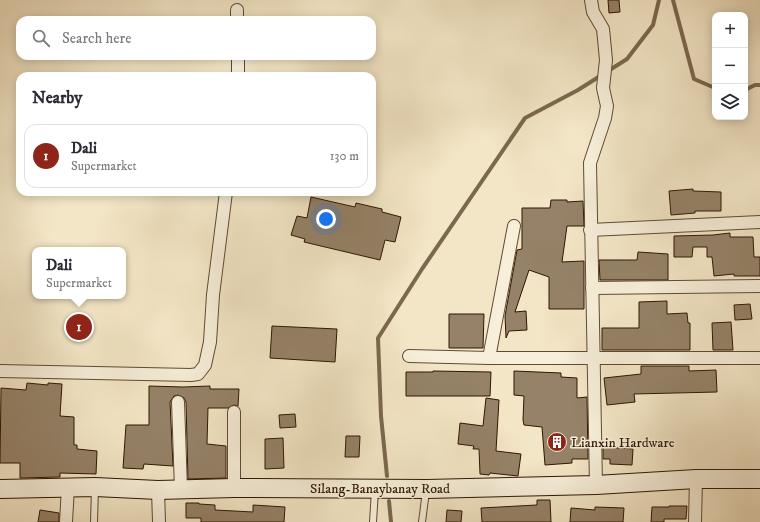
<!DOCTYPE html>
<html lang="en">
<head>
<meta charset="utf-8">
<style>
  body { margin:0; font-family:"IM FELL DW Pica",serif; background:#f7f7f7; color:#2b2b33 }
  .controls { position:absolute; right:12px; top:12px; display:grid; overflow:hidden; border-radius:8px; box-shadow:0 2px 10px #0003 }
  .controls button { width:36px; height:36px; display:grid; place-items:center; padding:0; border:0; border-bottom:1px solid #e1e1e2; background:#fff; color:#2b2b33; font:20px sans-serif }
  .you { position:absolute; left:326px; top:219px; width:14px; height:14px; margin:-10px; border:3px solid #fff; border-radius:50%; background:#1a73e8; box-shadow:0 0 0 6px #1a73e833 }
  .badge { display:grid; place-items:center; width:26px; height:26px; border-radius:50%; background:#8f2418; color:#fff; font-size:13px; font-weight:700 }
  .pin { position:absolute; translate:-50% -50%; border:2px solid #fff; box-shadow:0 1px 4px #0006 }
  .popup { position:absolute; left:32px; top:247px; width:94px; height:52px; box-sizing:border-box; display:grid; place-content:center; border-radius:8px; background:#fff; filter:drop-shadow(0 1px 3px #0005); font-size:13px; white-space:nowrap; color:#7c7c81 }
  .popup b { font-size:15px; color:#2b2b33 }
  .popup::after { content:''; position:absolute; left:50%; top:100%; margin-left:-8px; border:8px solid transparent; border-top-color:#fff }
  .list { margin:0; padding:0; list-style:none }
  h2 { display:flex; justify-content:space-between; align-items:center; height:52px; margin:0; padding:0 16px; font-size:17px }
  h2 small { font-size:13px; font-weight:400; color:#7c7c81 }
  .list li { display:grid; grid-template-columns:26px 1fr auto; gap:12px; align-items:center; box-sizing:border-box; height:64px; margin:0 8px 8px; padding:0 8px; border:1px solid #e1e1e2; border-radius:12px }
  .list b { display:block; font-size:15px; white-space:nowrap }
  .list p { margin:0; font-size:13px; white-space:nowrap; color:#7c7c81 }
  .list em { font-size:13px; font-style:normal; color:#7c7c81 }
  .icon { flex:none; width:22px; height:22px; fill:none; stroke:currentColor; stroke-width:2; stroke-linecap:round; stroke-linejoin:round }
  .map { position:relative; flex:none; width:760px; height:522px; overflow:hidden }
  .search { position:absolute; background:#fff; box-shadow:0 2px 10px #0003; left:16px; top:16px; width:360px; height:44px; display:flex; align-items:center; gap:10px; box-sizing:border-box; padding:0 14px; border-radius:12px; color:#7c7c81; font-size:15px }
  .panel { position:absolute; background:#fff; box-shadow:0 2px 10px #0003; left:16px; top:72px; width:360px; height:124px; border-radius:12px }
  .map>svg:first-child { display:block }
  .lines { fill:none; stroke-linecap:round; stroke-linejoin:round }
  .stream { stroke:#7c684f; stroke-width:4 }
  .building { fill:#958268; stroke:#2f1602 }
  .service-casing { stroke:#604a33; stroke-width:8 }
  .minor-casing { stroke:#604a33; stroke-width:14 }
  .secondary-casing { stroke:#2f1602; stroke-width:20 }
  .service { stroke:#f7efda; stroke-width:6 }
  .minor { stroke:#f7efda; stroke-width:12 }
  .secondary { stroke:#f7efda; stroke-width:18 }
  .labels { text-anchor:middle; stroke-width:3; stroke-linejoin:round; paint-order:stroke }
  .poi-label { font-size:14px; fill:#2f1602; stroke:#f7efda; text-anchor:start }
  .street-label { font-size:14px; fill:#2f1602; stroke:#f7efda }
</style>
</head>
<body>
<div class="map">
<svg width="760" height="522" viewBox="0 0 760 522">
  <rect width="100%" height="100%" fill="#f3e6c6"/>
  <filter id="stains"><feTurbulence type="fractalNoise" baseFrequency=".005" numOctaves="4"/><feColorMatrix values="0 0 0 0 .2 0 0 0 0 .09 0 0 0 0 .02 0 0 0 .5 -.17"/></filter>
  <radialGradient id="worn" r=".72"><stop offset=".6" stop-color="#630" stop-opacity="0"/><stop offset="1" stop-color="#630" stop-opacity=".3"/></radialGradient>
  <g class="lines">
    <g class="stream">
      <polyline points="673,0 694,79 715,88"/>
      <polyline points="745,90 755,85 760,85"/>
      <polyline points="387,476 381,416 378,338 422,269 525,118 578,90 627,59 653,25 659,0"/>
      <polyline points="389,501 391,522"/>
    </g>
  </g>
  <g class="building">
    <polygon points="608,0 619,0 620,12 609,13"/>
    <polygon points="693,189 693,191 721,192 721,211 695,211 695,213 671,215 669,191"/>
    <polygon points="311,197 355,207 356,203 382,209 382,212 401,217 395,242 385,240 380,260 304,242 305,239 291,235 297,216 307,218"/>
    <polygon points="551,200 567,200 567,202 583,201 584,226 567,226 562,262 584,261 584,309 549,309 549,277 529,270 515,312 526,311 527,330 509,331 506,338 505,316 517,250 522,249 522,208 550,208"/>
    <polygon points="730,233 730,237 753,237 754,257 760,257 760,276 734,276 734,274 714,276 712,257 707,257 707,247 693,247 692,257 674,257 674,236 713,235"/>
    <polygon points="638,252 668,254 668,280 600,280 599,260 637,260"/>
    <polygon points="667,301 667,314 687,313 688,323 690,323 690,350 602,350 602,328 639,328 639,302"/>
    <polygon points="750,304 752,319 735,320 734,305"/>
    <polygon points="449,314 484,314 483,348 449,348"/>
    <polygon points="731,322 733,350 713,350 712,323"/>
    <polygon points="272,326 337,329 335,362 270,358"/>
    <polygon points="641,366 689,366 689,371 716,370 717,392 634,394 635,402 607,405 604,378 641,374"/>
    <polygon points="433,371 491,372 490,396 406,396 406,372 433,372"/>
    <polygon points="514,371 561,373 561,377 577,378 577,398 587,397 588,459 572,459 572,463 545,465 542,427 524,425 523,420 524,396 514,395"/>
    <polygon points="27,383 48,385 48,383 62,384 60,416 74,417 74,445 77,445 77,449 97,451 96,474 60,473 60,477 20,478 20,463 0,463 1,388 26,390"/>
    <polygon points="149,386 183,387 210,386 210,389 239,389 238,406 234,405 228,408 208,408 207,444 226,446 226,478 188,479 186,402 184,398 178,395 174,396 170,402 173,466 144,464 143,469 123,468 126,425 149,425"/>
    <polygon points="486,398 499,400 496,451 521,454 518,476 490,473 489,475 480,474 479,449 473,449 474,446 458,444 460,423 483,426"/>
    <polygon points="295,414 296,427 280,428 279,415"/>
    <polygon points="346,436 360,436 359,457 345,457"/>
    <polygon points="283,438 284,468 265,469 265,439"/>
    <polygon points="603,447 633,449 632,465 610,464 610,459 603,459"/>
    <polygon points="537,500 550,500 551,522 482,522 481,508 537,505"/>
    <polygon points="186,503 199,503 199,504 215,505 215,510 253,512 253,505 285,507 284,522 201,522 201,518 186,518"/>
    <polygon points="669,506 687,506 686,519 664,519 664,522 651,522 652,507 669,507"/>
    <polygon points="595,507 624,508 623,522 570,522 571,508 595,510"/>
    <polygon points="40,510 59,513 59,522 38,522"/>
    <polygon points="447,510 462,511 461,522 446,522"/>
  </g>
  <g class="lines">
    <g class="service-casing">
      <g id="service">
        <polyline points="94,522 95,488"/>
        <polyline points="373,522 375,490"/>
        <polyline points="422,522 426,491"/>
      </g>
    </g>
    <g class="minor-casing">
      <g id="minor">
        <polyline points="591,0 593,12 603,29 606,60 603,88 607,106 605,118 590,163 596,485"/>
        <polyline points="237,10 237,20"/>
        <polyline points="238,56 238,76"/>
        <polyline points="590,230 760,222"/>
        <polyline points="592,288 760,286"/>
        <polyline points="409,356 489,358 760,358"/>
        <polyline points="489,358 514,226"/>
        <polyline points="0,371 191,375 198,374 205,365 210,342 213,295 226,192"/>
        <polyline points="178,402 181,490"/>
        <polyline points="234,488 234,412"/>
        <polyline points="158,490 159,522"/>
        <polyline points="66,522 68,487"/>
        <polyline points="695,522 696,479"/>
      </g>
    </g>
    <g class="secondary-casing">
      <polyline id="secondary" points="0,489 95,487 158,490 234,488 427,489 596,485 696,479 760,479"/>
    </g>
    <use href="#service" class="service"/>
    <use href="#minor" class="minor"/>
    <use href="#secondary" class="secondary"/>
  </g>
  <defs>
    <g id="building-disc" transform="scale(1)"><circle r="9.5" fill="#8f2418" stroke="#f7efda"/><path d="M-4-6H4V6H1V3H-1V6H-4ZM-2.5-4.3h1.7v1.8h-1.7ZM.8-4.3h1.7v1.8H.8ZM-2.5-1h1.7V.8h-1.7ZM.8-1h1.7V.8H.8Z" fill="#fff"/></g>
  </defs>
  <g fill-rule="evenodd">
    <use href="#building-disc" x="557" y="442"/>
  </g>
  <g class="labels">
    <g class="poi-label">
      <text x="571" y="447">Lianxin Hardware</text>
    </g>
    <g class="street-label">
      <text x="380" y="493">Silang-Banaybanay Road</text>
    </g>
  </g>
  <rect width="100%" height="100%" filter="url(#stains)"/>
  <rect width="100%" height="100%" fill="url(#worn)"/>
</svg>
<div class="controls">
<button>+</button>
<button>−</button>
<button><svg class="icon" aria-label="layers" viewBox="0 0 24 24"><path d="M12 4l9 5-9 5-9-5zM3 14l9 5 9-5"/></svg></button>
</div>
<div class="you"></div>
<div class="pin badge" style="left:79px;top:327px">1</div>
<div class="popup"><b>Dali</b>Supermarket</div>
<div class="search"><svg class="icon" aria-label="search" viewBox="0 0 24 24"><circle cx="10" cy="10" r="6"/><path d="M15 15l6 6"/></svg>Search here</div>
<section class="panel">
<h2>Nearby<small></small></h2>
<ul class="list">
<li><span class="badge">1</span><div><b>Dali</b><p>Supermarket</p></div><em>130 m</em></li>
</ul>
</section>
</div>
</body>
</html>
